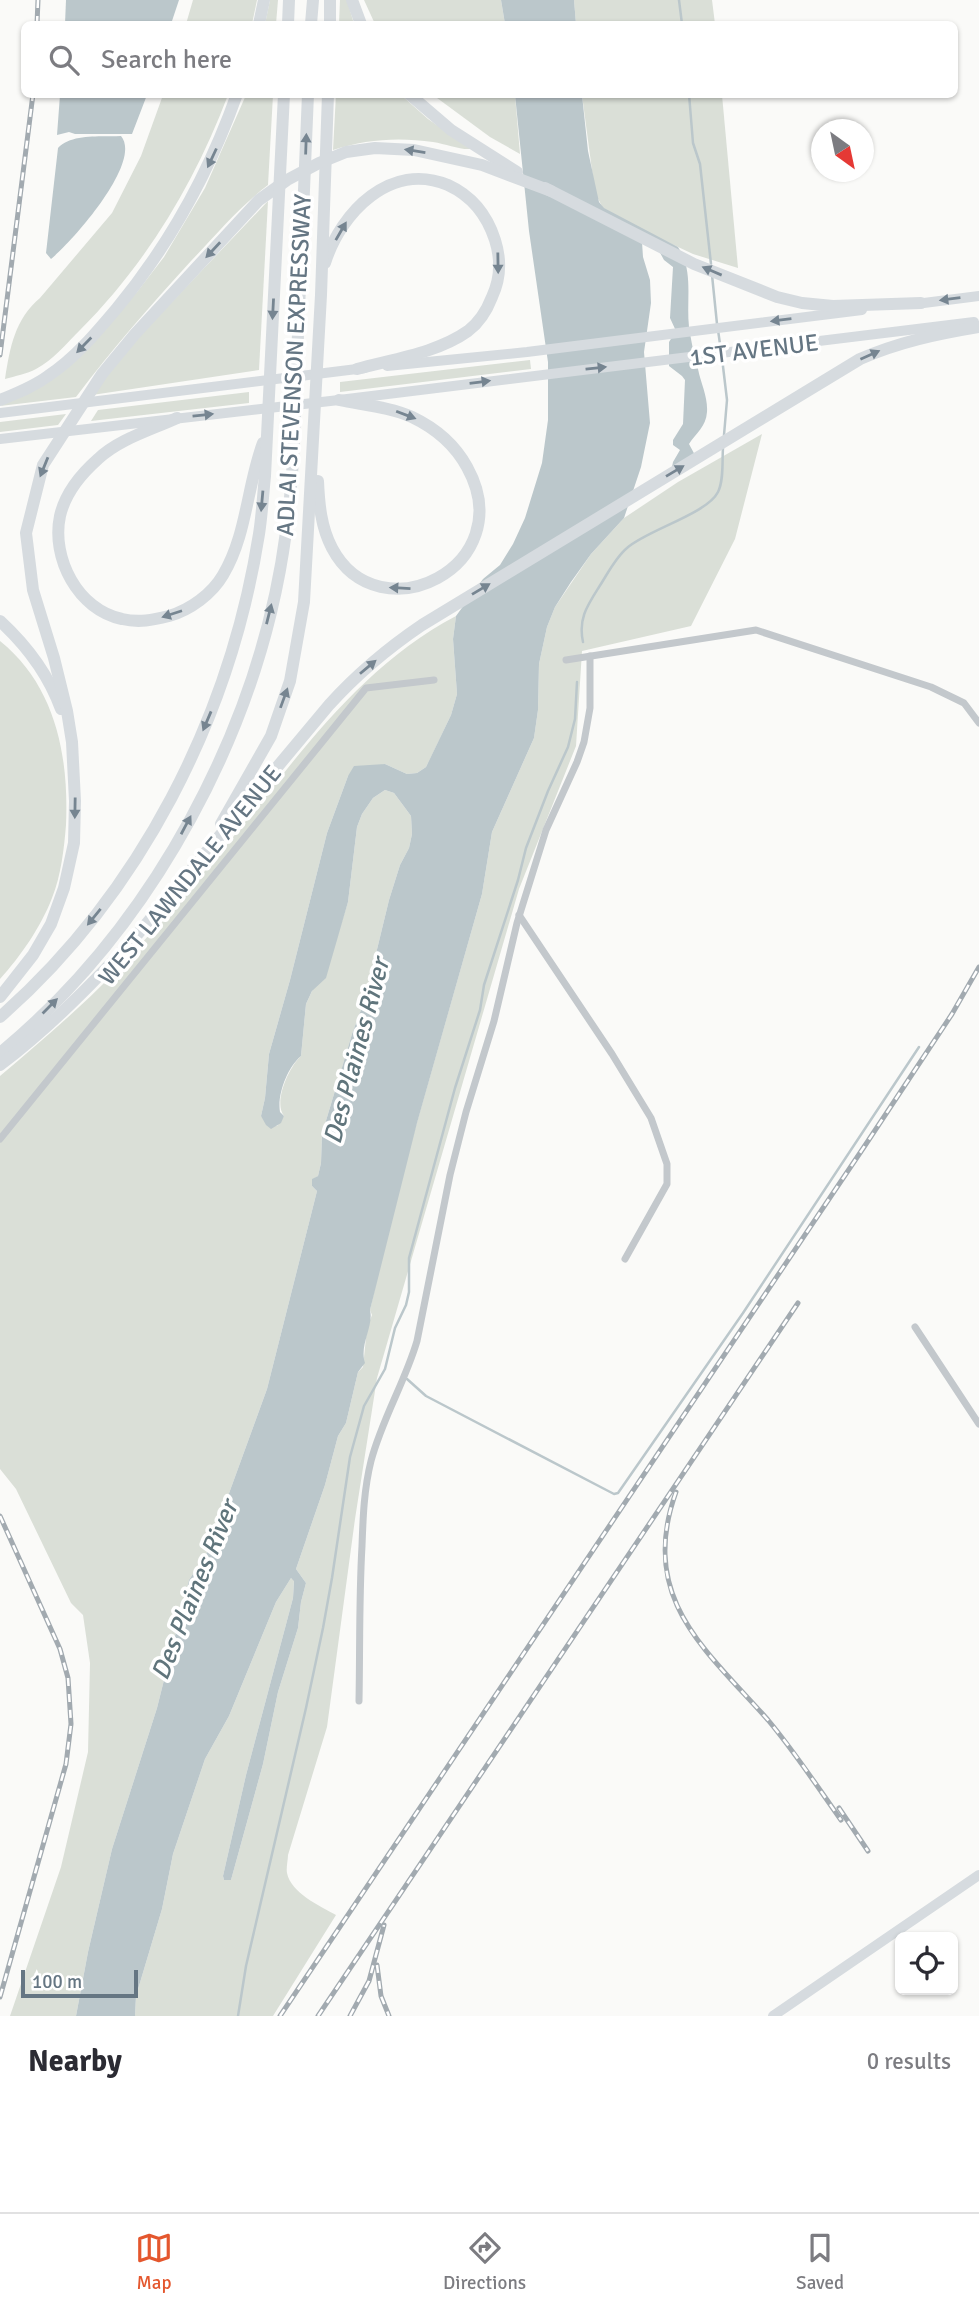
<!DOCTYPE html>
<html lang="en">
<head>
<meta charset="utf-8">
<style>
  body { margin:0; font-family:Signika,sans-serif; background:#f7f7f7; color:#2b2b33 }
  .controls { position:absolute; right:21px; bottom:21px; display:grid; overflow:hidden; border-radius:10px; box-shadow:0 2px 5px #0004 }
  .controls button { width:63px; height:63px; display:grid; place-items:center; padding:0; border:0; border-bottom:2px solid #e1e1e2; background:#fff; color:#2b2b33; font:35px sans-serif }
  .compass { position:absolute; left:811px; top:119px; width:63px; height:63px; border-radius:50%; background:#fff; box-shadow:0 2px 5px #0004; rotate:147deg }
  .scale { position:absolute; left:21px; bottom:18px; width:117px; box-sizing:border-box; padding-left:7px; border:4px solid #657683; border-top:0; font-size:19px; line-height:24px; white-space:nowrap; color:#657683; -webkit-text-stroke:5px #fff; paint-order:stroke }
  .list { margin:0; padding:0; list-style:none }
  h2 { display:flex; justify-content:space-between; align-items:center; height:91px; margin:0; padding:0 28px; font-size:30px }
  h2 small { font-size:23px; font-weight:400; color:#7c7c81 }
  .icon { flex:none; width:38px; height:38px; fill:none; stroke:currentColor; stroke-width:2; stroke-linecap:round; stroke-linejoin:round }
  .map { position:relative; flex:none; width:979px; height:2016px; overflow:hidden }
  .search { position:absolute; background:#fff; box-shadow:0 2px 5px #0004; left:21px; right:21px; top:21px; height:77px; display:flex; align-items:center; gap:18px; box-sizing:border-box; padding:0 24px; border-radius:10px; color:#7c7c81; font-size:26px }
  .sheet { height:196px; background:#fff }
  nav { display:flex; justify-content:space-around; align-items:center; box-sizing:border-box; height:98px; border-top:2px solid #e1e1e2; background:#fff; font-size:19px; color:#7c7c81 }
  nav a { display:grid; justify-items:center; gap:4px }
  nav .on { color:#e4572e }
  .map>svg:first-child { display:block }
  .green { fill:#dadfd7 }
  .water { fill:#bbc7cb }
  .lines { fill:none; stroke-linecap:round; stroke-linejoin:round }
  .stream { stroke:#bbc7cb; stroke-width:2.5 }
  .street { stroke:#c3c8cc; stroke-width:7 }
  .secondary { stroke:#d6dbdf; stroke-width:10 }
  .primary { stroke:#d6dbdf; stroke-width:10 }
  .highway { stroke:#d6dbdf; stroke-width:12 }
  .rail-casing { stroke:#a2aab0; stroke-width:5 }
  .rail { stroke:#fff; stroke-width:2.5; stroke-dasharray:8; stroke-linecap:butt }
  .oneway { fill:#768591 }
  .labels { text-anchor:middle; stroke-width:7; stroke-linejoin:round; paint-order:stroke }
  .street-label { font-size:24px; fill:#657683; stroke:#fff }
  .water-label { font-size:26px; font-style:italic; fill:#60757c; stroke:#fff }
</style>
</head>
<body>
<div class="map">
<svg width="979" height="2016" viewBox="0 0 979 2016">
  <rect width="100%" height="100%" fill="#fafaf8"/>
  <g class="green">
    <polygon points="193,0 257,0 252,24 186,24"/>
    <polygon points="270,0 278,0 276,24 265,24"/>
    <polygon points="340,0 347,0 354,24 339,24"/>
    <polygon points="364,0 501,0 505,24 375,24"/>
    <polygon points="574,0 712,0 715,24 576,24"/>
    <path d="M 336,94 L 401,95 L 428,119 L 471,149 C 460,150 446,144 433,142 C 399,137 366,139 333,150 Z"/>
    <path d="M 163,95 L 228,95 C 195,182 147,263 80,330 C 67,343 53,360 36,369 C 27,374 15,376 5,379 C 10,347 15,319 40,298 L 112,213 L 141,156 Z"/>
    <path d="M 246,95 L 273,95 L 268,185 C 239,207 216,235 191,261 C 151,305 112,349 76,397 L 0,406 L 20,397 L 137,292 L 164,257 L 205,188 Z"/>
    <polygon points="433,95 515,95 520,154 490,137"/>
    <polygon points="582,95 722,95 738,268 693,254 640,229 603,208 595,193"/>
    <polygon points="268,201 259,370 92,395 129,347"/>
    <polygon points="530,360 531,369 340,392 340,382"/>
    <polygon points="249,392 249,403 91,421 98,410"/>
    <polygon points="66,414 58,425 0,432 0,422"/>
    <path d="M 762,434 L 735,539 L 691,626 L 582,651 L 576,746 L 519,889 L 377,1378 L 355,1519 L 327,1727 L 288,1855 C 288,1860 286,1868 287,1873 C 291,1893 320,1906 336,1915 L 273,2016 L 135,2016 L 136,1996 L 162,1909 L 173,1854 L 205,1759 L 229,1716 L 276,1602 L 291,1578 L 294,1580 L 293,1598 L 246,1775 L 223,1876 L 224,1880 L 231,1880 L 263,1764 L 278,1692 L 298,1628 L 301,1602 L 306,1583 L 296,1569 L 325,1485 L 338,1436 L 346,1423 L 358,1372 L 363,1367 L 367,1328 L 372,1315 L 370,1310 L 394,1203 L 482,894 L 492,832 L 534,738 L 538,710 L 539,664 L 547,627 L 555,607 L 591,554 L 624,518 L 678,482 Z"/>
    <path d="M 456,616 L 453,639 L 457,694 L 451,715 L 431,757 L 426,767 L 417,773 L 407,774 L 385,764 L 348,776 L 327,833 L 290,980 L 269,1054 L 265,1098 L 261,1116 L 277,1126 L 284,1116 C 273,1102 289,1067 301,1056 L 306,1004 L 336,940 L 348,902 L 357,827 L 362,814 L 373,798 L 385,790 L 394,793 L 411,816 L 412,834 L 409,848 L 400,865 L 389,900 L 365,999 L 352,1034 L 322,1134 L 321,1163 L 318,1176 L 312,1180 L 312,1186 L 317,1191 L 267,1389 L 208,1551 L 189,1580 L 157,1708 L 112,1849 L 88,1952 L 76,2016 L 10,2016 L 61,1867 L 88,1752 L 90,1663 L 83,1615 L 71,1603 L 16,1489 L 0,1469 L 0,1076 C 39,1043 78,1010 114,973 C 149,936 183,897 216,858 C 288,771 353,670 456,616 Z"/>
    <path d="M 0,641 C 56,686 69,757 66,825 C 64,849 61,876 52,898 C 41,927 20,957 0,979 Z"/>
  </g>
  <g class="water">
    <polygon points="66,0 179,0 171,24 65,24"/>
    <polygon points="501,0 574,0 576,24 505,24"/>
    <polygon points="60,95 60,94 147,95 132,134 75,134 69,132 57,135"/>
    <path d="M 515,95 L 582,95 L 588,151 L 599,202 L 604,208 L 678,247 C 694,271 686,299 689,327 C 691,340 694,356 698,369 C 701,384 708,397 707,412 C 706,427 696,433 689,444 L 696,457 L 671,472 L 673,462 L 680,450 L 673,445 L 673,440 L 683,424 L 685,380 L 682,376 L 669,366 L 669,342 L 676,331 L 670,318 L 673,267 L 664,260 L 658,249 L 642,242 L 643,257 L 650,280 L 651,303 L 644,352 L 650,423 L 641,467 L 624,518 L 591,554 L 571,582 L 555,607 L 547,627 L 539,664 L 538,710 L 534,738 L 492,832 L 482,894 L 417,1123 L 370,1310 C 374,1326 359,1345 365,1363 L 358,1372 L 346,1423 L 338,1436 L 325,1485 L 296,1569 L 306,1583 L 301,1602 L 298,1628 L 278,1692 L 263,1764 L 231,1880 L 224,1880 L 223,1876 L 246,1775 L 293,1598 L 294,1581 L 291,1578 L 276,1602 L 229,1716 L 205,1759 L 173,1854 L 162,1909 L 136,1996 L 135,2016 L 76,2016 L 88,1952 L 112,1849 L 157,1708 L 189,1580 L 208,1551 L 267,1389 L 317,1191 L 312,1186 L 312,1179 L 318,1176 L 321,1163 L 322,1134 L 352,1034 L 365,999 L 389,900 L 400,865 L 409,848 L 412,834 L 411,816 L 394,793 L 385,790 L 373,798 L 362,814 L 357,827 L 348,902 L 326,978 L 312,991 L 306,1004 L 301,1056 C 287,1068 277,1095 280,1112 L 284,1116 L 281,1123 L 271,1129 L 266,1125 L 261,1116 L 265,1098 L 269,1054 L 290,980 L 327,833 L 348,776 L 354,766 L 385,764 L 407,774 L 417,773 L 426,767 L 451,715 L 457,694 L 453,639 L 456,616 L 483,579 L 500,565 L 513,544 L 525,518 L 542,463 L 548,420 L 548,362 L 529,231 Z"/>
    <path d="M 121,136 C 143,162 72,242 51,259 L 46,253 L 58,148 C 72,133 102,137 121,136 Z"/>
  </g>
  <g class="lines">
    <g class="stream">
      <polyline points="679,0 682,24"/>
      <polyline points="689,94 693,143 700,164 711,264"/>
      <polyline points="712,275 717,324"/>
      <polyline points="718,330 721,351"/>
      <polyline points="722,358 727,400 724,435"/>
      <path d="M 583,642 C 578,619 587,606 599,587 C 607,575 615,558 627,548 C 647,530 707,514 718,492 C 724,480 722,461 723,448"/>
      <polyline points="407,1379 426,1396 614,1494 618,1493 743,1313 919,1047"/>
      <polyline points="238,2016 246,1966 306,1708 323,1628 332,1578 350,1457 364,1406 385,1369 395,1328 406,1305 409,1292 409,1258 455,1088 480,1010 484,985 518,880 526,848 548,791 568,747 575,719 577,682"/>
    </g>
    <g class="street">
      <polyline points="566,660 756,630 931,687 964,703 979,723"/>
      <polyline points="519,915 612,1054 651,1118 667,1164 667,1184 625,1259"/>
      <polyline points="0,1139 366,688 434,680"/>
      <polyline points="915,1327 979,1424"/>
      <path d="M 359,1701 C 360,1649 359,1597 362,1546 C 363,1517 364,1489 371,1461 C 382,1419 405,1382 417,1341 L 450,1175 L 466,1112 L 494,1021 L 517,923 L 546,830 L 577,762 L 584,742 L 590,708 L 590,656"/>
    </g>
    <polyline class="secondary" points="773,2016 979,1875"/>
    <g class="primary">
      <polyline points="916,304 979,296"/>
      <polyline points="387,366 527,352 862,310"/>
      <polyline points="0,413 365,368"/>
      <polyline points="0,439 339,400 974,322"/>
    </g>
    <g class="highway">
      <polyline points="352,0 361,24"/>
      <polyline points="259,24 264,0"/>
      <polyline points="288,24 289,0"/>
      <polyline points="311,24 313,0"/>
      <polyline points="330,24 330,0"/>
      <polyline points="409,94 451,130 517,172"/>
      <polyline points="545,188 694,264 777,297 802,303 833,306 921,303"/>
      <path d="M 325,263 C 341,212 391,161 448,185 C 472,196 487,215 495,240 C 501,259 501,278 492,297 C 487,310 480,322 468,331 C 437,353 393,359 357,369"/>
      <path d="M 0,400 C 17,393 33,387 48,376 C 75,358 96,333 117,308 C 170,244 209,173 237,94"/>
      <path d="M 177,418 C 151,430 119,439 98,459 C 81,474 65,494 60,516 C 51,558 78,610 122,619 C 139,623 153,620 169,616 C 190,610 212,594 223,575 C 247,535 247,485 263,443"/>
      <path d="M 318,481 C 319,504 321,527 332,548 C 379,637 522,566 467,467 C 455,445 435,428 412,417 C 390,407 363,405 339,400"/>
      <path d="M 0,621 C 26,645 49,676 61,709"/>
      <polyline points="221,824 271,736 290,681 304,602 321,295 328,94"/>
      <polyline points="0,997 33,955 51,924 64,888 74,843 75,801 72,742 67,711 54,658 33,590 26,533 43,465 102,374 135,334 259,200 287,180 319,163 346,152 375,148 414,150 482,165 551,191"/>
      <path d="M 0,1017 C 140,894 230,718 259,534 C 262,515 263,495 265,476 L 284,94"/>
      <path d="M 0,1053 C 153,927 260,728 286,532 C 294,475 295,416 297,358 C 301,270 305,182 308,94"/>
      <path d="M 0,1065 C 48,1029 91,985 132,941 L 329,705 C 357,674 388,648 422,625 L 860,359 C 899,342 937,334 979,327"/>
    </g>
    <g class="rail-casing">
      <g id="rail">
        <polyline points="37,24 38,0"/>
        <polyline points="0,355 33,94"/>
        <path d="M 676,1492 C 638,1598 705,1649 768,1720 C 794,1751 817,1786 841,1820"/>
        <polyline points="0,1516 60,1649 68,1678 71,1724 66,1764 0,1997"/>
        <polyline points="839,1808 868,1851"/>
        <polyline points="377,1965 381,1996 389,2016"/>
        <polyline points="280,2016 866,1144 952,1014 979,967"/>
        <polyline points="318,2016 798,1303"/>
        <polyline points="350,2016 369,1981 384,1925"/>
      </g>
    </g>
    <use href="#rail" class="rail"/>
  </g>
  <defs><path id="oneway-solid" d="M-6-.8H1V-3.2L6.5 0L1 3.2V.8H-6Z" transform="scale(1.75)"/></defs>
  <g class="oneway">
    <use href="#oneway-solid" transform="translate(306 144) rotate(-88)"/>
    <use href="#oneway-solid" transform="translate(415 151) rotate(-171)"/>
    <use href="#oneway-solid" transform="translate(212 158) rotate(115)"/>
    <use href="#oneway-solid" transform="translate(341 231) rotate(-60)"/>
    <use href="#oneway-solid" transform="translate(213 250) rotate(133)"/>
    <use href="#oneway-solid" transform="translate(498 263) rotate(89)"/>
    <use href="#oneway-solid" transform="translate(712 271) rotate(-157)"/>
    <use href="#oneway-solid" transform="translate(950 299) rotate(173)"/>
    <use href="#oneway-solid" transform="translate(273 309) rotate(93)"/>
    <use href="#oneway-solid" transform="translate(781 320) rotate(173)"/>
    <use href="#oneway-solid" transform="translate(84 345) rotate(134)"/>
    <use href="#oneway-solid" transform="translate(870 355) rotate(-24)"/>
    <use href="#oneway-solid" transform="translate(596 368) rotate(-6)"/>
    <use href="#oneway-solid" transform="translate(480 382) rotate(-7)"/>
    <use href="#oneway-solid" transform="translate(203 415) rotate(-6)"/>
    <use href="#oneway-solid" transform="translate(406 415) rotate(21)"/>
    <use href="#oneway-solid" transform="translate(44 467) rotate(112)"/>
    <use href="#oneway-solid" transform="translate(675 471) rotate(-31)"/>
    <use href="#oneway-solid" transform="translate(262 501) rotate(95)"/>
    <use href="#oneway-solid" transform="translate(400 588) rotate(-177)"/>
    <use href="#oneway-solid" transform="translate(481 589) rotate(-31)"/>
    <use href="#oneway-solid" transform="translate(172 614) rotate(162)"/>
    <use href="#oneway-solid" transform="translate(269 614) rotate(-76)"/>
    <use href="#oneway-solid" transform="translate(368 667) rotate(-40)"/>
    <use href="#oneway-solid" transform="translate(284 698) rotate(-70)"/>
    <use href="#oneway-solid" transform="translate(207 721) rotate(113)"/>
    <use href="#oneway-solid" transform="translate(75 808) rotate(91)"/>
    <use href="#oneway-solid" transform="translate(186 825) rotate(-62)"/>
    <use href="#oneway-solid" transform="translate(94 917) rotate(129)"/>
    <use href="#oneway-solid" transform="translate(50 1006) rotate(-45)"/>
  </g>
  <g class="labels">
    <g class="street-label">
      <text transform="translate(754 350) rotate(-7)" y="8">1ST AVENUE</text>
      <text transform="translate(294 365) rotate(-87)" y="8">ADLAI STEVENSON EXPRESSWAY</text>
      <text transform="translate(190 875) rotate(-51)" y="8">WEST LAWNDALE AVENUE</text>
    </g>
    <g class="water-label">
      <text transform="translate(356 1051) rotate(-75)" y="9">Des Plaines River</text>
      <text transform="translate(194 1590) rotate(-68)" y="9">Des Plaines River</text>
    </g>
  </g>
</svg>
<div class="controls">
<button><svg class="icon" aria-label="locate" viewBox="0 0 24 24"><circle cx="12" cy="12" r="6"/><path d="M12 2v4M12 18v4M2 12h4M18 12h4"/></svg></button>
</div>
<svg class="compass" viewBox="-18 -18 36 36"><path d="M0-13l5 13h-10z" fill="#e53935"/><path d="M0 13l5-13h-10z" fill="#7c7c81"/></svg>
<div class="scale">100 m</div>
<div class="search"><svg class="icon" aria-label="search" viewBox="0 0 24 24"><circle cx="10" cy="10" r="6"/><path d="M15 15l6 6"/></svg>Search here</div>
</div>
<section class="sheet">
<h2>Nearby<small>0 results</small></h2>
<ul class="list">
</ul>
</section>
<nav>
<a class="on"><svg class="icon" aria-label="map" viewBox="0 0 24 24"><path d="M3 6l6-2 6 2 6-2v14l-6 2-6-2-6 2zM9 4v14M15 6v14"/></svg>Map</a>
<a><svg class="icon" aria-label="directions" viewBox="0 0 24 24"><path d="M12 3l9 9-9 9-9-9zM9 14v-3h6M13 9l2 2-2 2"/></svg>Directions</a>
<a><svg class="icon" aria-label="saved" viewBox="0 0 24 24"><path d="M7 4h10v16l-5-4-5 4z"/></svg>Saved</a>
</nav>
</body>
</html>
